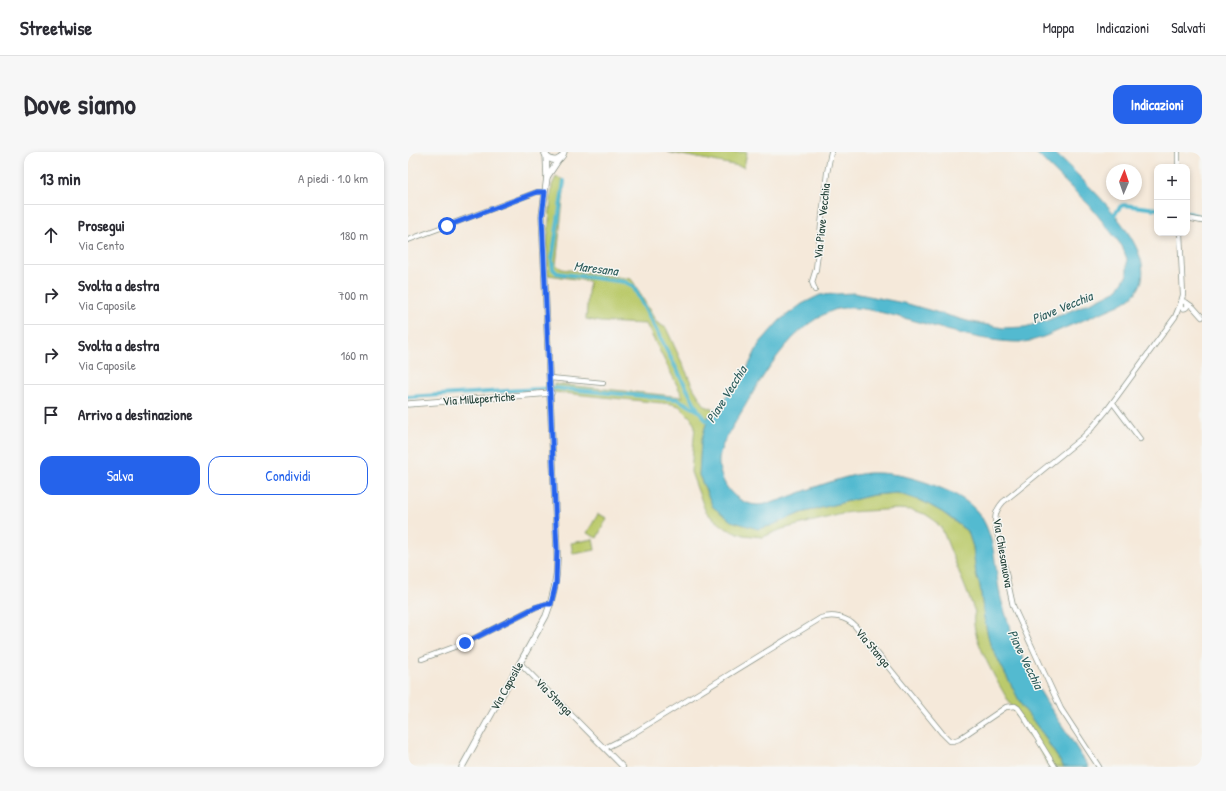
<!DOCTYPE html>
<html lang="it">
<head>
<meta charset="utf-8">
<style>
  body { margin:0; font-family:"Patrick Hand",sans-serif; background:#f7f7f7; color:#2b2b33 }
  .controls { position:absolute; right:12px; top:12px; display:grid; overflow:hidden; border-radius:8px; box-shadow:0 2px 6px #0003 }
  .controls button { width:36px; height:36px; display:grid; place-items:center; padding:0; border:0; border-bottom:1px solid #e1e1e2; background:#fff; color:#2b2b33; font:20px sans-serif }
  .compass { position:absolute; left:698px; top:12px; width:36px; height:36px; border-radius:50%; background:#fff; box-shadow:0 2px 6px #0003; rotate:2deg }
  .stop { position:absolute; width:12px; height:12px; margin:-9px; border:3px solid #2563eb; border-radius:50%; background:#fff }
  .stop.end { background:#2563eb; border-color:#fff; box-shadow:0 1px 4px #0008 }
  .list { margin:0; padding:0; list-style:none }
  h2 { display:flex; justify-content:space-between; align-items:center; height:52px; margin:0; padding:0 16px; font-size:17px }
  h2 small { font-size:13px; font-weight:400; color:#7c7c81 }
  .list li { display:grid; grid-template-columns:26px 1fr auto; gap:12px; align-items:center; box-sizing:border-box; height:60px; padding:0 16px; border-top:1px solid #e1e1e2 }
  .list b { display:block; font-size:15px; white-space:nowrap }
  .list p { margin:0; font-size:13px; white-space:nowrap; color:#7c7c81 }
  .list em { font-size:13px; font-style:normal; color:#7c7c81 }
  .actions { display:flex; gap:8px; padding:12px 16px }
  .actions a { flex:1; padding:9px 0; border:1px solid #2563eb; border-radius:12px; text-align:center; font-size:14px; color:#2563eb }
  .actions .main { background:#2563eb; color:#fff }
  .icon { flex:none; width:22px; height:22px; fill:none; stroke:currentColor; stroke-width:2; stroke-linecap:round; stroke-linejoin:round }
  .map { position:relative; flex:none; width:794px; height:615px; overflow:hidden; border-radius:12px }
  header { display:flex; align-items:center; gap:24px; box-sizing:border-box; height:56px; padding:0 20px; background:#fff; border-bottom:1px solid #e1e1e2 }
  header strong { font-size:19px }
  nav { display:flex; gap:22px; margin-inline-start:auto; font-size:14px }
  .intro { display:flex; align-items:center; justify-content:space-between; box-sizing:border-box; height:96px; padding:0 24px }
  h1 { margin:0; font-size:28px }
  .button { padding:10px 18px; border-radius:12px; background:#2563eb; color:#fff; font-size:14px; font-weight:700 }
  main { display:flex; gap:24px; padding:0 24px }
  aside { flex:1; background:#fff; border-radius:12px; box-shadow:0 2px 6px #0003 }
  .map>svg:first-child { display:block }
  .green { fill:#bbca6c; stroke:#6d8450 }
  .water { fill:#52bad0; stroke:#387c82 }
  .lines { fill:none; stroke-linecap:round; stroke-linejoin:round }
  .canal { stroke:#52bad0; stroke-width:4 }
  .minor-casing { stroke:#8a9387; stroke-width:6 }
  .tertiary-casing { stroke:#8a9387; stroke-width:7 }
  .minor { stroke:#fff; stroke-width:4.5 }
  .tertiary { stroke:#fff; stroke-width:5.5 }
  .route { stroke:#2563eb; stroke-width:5 }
  .labels { text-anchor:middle; stroke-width:3; stroke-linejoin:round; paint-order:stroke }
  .street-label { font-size:12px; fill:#1f3d34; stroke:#f6f6f2 }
  .water-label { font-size:13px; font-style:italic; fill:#2c5c5b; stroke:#f6f6f2 }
</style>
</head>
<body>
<header>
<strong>Streetwise</strong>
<nav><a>Mappa</a><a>Indicazioni</a><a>Salvati</a></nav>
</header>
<div class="intro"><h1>Dove siamo</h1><a class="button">Indicazioni</a></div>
<main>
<aside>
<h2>13 min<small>A piedi · 1.0 km</small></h2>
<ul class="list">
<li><svg class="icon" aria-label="ahead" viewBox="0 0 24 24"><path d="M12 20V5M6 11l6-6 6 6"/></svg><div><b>Prosegui</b><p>Via Cento</p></div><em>180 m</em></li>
<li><svg class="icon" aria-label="right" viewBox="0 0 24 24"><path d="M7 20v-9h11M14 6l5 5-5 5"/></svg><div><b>Svolta a destra</b><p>Via Caposile</p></div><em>700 m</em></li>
<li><svg class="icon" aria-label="right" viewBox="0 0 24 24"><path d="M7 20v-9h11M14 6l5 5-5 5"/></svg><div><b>Svolta a destra</b><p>Via Caposile</p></div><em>160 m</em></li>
<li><svg class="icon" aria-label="arrive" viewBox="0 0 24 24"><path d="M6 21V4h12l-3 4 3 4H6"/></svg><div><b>Arrivo a destinazione</b></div></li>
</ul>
<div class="actions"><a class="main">Salva</a><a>Condividi</a></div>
</aside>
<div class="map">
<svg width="794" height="615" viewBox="0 0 794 615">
  <rect width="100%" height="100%" fill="#f6f6f2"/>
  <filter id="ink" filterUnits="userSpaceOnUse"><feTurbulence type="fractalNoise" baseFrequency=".025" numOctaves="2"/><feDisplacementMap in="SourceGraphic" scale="8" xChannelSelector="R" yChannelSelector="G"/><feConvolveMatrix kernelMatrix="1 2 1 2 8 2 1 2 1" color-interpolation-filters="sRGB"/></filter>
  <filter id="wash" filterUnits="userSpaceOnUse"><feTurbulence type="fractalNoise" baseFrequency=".012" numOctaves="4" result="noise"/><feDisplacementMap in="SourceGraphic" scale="16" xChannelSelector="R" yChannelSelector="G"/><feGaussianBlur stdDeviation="0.9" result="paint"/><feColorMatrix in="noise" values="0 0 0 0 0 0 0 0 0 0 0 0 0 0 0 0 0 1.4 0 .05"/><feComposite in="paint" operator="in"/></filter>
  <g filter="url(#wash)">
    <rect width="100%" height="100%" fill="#f5e9da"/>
    <g class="green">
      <polygon points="259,0 339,0 336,15"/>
      <path d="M 148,25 L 156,28 L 157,30 L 148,113 L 154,117 L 223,127 L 226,131 L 248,170 L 258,176 L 286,237 L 297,254 L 308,258 L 300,265 L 293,290 L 291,323 L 305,355 L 362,374 L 393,361 L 465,343 L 489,341 L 516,350 L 534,360 L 560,380 L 565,395 L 568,423 L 572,434 L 576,466 L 582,492 L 614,554 L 638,586 L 642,594 L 656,615 L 642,615 C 626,588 555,488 567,460 L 534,377 L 526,368 L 517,362 L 503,358 L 490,357 L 442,360 L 374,377 L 355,385 L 336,383 L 319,377 L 302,364 L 297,358 L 283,320 L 287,274 L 283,266 L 271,254 L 264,252 L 146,240 L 146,232 L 275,245 L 238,172 L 192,170 L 178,167 L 181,129 L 140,123 L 139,95 L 144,33 Z"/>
      <polygon points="190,362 199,366 189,386 179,381"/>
      <polygon points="185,387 187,398 165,402 163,391"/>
    </g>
    <path class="water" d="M 627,0 L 646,0 C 674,28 782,119 711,153 C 698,159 684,164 671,170 C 654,176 632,189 615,190 C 572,191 529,174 488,164 C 471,160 444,152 426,158 C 376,176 346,241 319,284 C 310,301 308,313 316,330 C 322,343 336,353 350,353 C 364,352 378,346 391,341 C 410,334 442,322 461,321 C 487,320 512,327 535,337 C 550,343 565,352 574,366 C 590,393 586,425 595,454 C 607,495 627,534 651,569 C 662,584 670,600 681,615 L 656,615 L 642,594 L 638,586 L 614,554 L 582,492 L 576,466 L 572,434 L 568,423 L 565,395 L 560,380 L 545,368 L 534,360 L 516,350 L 489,341 L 465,343 L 393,361 L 362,374 L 350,377 L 323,369 L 305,355 L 291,323 L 293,290 L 300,265 L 308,258 L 338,219 L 351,192 L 372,168 L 394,152 L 412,143 L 446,141 L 500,152 L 559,169 L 595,176 L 617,175 L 638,169 L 691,147 L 709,138 L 719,123 L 719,107 L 714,94 L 682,54 Z"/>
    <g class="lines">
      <g class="canal">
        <polyline points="156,29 144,108 145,117 149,121 217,130 225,134 290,258"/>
        <polyline points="780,61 794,65"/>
        <polyline points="704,65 713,54 716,53 749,57"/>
        <polyline points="0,245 147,236 269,247 291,259 298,268 304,271"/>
      </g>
    </g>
  </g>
  <g filter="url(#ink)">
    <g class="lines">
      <g class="minor-casing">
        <g id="minor">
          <polyline points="770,0 770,15"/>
          <polyline points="779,66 794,69"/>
          <polyline points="772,81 775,143 773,150"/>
          <polyline points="0,88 129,40 137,40"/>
          <polyline points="407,138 404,130 408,117 419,21 423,0"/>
          <circle cx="776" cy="153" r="3.5"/>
          <polyline points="779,151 785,155 794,165"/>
          <polyline points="142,226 195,231"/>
          <polyline points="705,251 732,287"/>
          <polyline points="14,507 57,491 128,455 138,452 143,452"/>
          <polyline points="112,511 215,615"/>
          <path d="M 197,596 L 221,584 L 413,466 C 425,462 438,465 447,474 L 534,581 L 542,589 L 545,589 L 551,587 L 598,555 L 607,554 L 610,556 L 615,563 L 647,615"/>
          <path d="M 691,615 L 653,557 L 605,454 L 588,375 C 586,364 588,358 595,350 L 674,286 L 683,277 L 699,258 L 767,165 L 772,153"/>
        </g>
      </g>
      <g class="tertiary-casing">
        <g id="tertiary">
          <path d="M 137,2 C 143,11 153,10 156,0"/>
          <polyline points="139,25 151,7"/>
          <polyline points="0,252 143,241"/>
          <path d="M 54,615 L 138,464 C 147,442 150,422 149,399 L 134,64 L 139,25 L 138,3"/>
        </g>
      </g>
      <use href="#minor" class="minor"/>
      <use href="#tertiary" class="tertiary"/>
    </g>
  </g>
  <g class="lines" filter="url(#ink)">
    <polyline class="route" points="39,74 129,40 137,40 134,64 149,399 148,431 143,452 138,452 128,455 57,491"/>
  </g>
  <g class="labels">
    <g class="street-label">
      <text transform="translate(414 69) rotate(-84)" y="4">Via Piave Vecchia</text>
      <text transform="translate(71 247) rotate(-4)" y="4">Via Millepertiche</text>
      <text transform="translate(595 401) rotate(80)" y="4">Via Chiesanuova</text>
      <text transform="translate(465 496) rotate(50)" y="4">Via Stanga</text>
      <text transform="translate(99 534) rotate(-61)" y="4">Via Caposile</text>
      <text transform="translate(146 545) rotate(45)" y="4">Via Stanga</text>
    </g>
    <g class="water-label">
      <text transform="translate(188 116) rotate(7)" y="5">Maresana</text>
      <text transform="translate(654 155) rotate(-22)" y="5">Piave Vecchia</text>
      <text transform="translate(318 242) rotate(-58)" y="5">Piave Vecchia</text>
      <text transform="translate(618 507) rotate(64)" y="5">Piave Vecchia</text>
    </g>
  </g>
</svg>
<div class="controls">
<button>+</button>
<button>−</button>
</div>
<svg class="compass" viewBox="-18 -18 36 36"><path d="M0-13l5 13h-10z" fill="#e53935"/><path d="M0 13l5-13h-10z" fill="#7c7c81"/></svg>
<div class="stop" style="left:39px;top:74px"></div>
<div class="stop end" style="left:57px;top:491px"></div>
</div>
</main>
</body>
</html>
